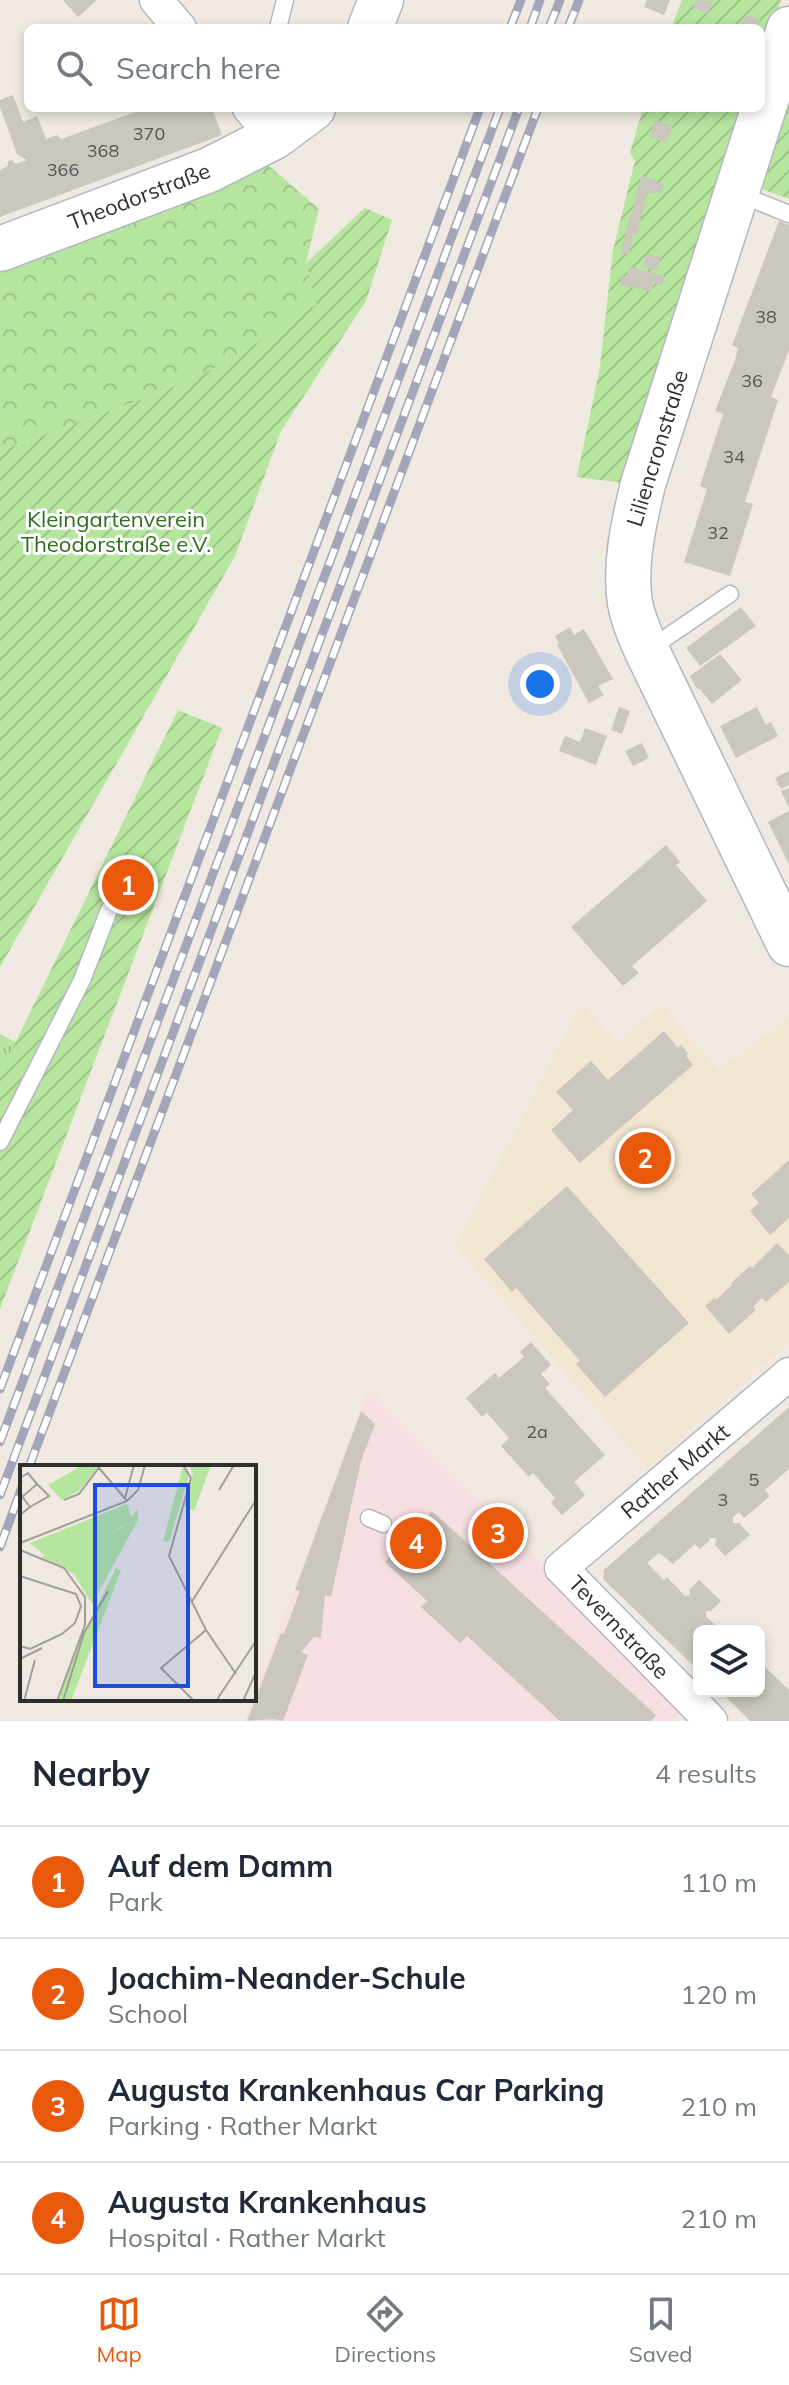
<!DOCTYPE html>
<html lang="en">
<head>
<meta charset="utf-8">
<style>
  body { margin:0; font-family:Mulish,sans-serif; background:#f6f6f7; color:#1f2937 }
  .controls { position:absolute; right:24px; bottom:24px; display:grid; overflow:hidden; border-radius:12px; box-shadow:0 4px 12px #0003 }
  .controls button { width:72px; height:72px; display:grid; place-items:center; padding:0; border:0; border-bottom:2px solid #e0e1e3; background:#fff; color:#1f2937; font:40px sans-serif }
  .you { position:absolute; left:540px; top:684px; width:28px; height:28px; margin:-20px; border:6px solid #fff; border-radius:50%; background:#1a73e8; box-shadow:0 0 0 12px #1a73e833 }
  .badge { display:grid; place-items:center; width:52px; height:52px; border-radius:50%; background:#ea580c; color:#fff; font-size:26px; font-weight:700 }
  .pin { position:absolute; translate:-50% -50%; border:4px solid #fff; box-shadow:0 2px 8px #0006 }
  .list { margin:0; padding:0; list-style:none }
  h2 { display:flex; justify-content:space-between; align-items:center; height:104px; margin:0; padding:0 32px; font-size:34px }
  h2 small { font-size:26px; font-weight:400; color:#747a83 }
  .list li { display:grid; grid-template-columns:52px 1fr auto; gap:24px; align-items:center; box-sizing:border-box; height:112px; padding:0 32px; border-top:2px solid #e0e1e3 }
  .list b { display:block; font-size:30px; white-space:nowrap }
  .list p { margin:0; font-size:26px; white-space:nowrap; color:#747a83 }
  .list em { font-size:26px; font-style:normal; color:#747a83 }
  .icon { flex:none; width:44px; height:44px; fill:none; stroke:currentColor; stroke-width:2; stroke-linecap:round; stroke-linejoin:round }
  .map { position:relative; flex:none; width:789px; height:1721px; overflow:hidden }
  .search { position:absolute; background:#fff; box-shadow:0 4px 12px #0003; left:24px; right:24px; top:24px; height:88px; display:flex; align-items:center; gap:20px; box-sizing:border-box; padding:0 28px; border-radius:12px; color:#747a83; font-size:30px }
  .sheet { height:552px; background:#fff }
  nav { display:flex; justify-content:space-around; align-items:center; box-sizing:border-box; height:112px; border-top:2px solid #e0e1e3; background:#fff; font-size:22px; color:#747a83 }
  nav a { display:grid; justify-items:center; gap:4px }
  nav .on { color:#ea580c }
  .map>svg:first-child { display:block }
  .education { fill:#f0e6d1 }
  .medical { fill:#f5dfe0 }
  .grass { fill:url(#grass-tufts) }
  .forest { fill:url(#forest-crowns) }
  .garden { fill:url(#garden-furrows) }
  .building { fill:#cbc7bf }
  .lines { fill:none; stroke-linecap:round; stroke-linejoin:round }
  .service-casing { stroke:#b4b7c1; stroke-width:19 }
  .minor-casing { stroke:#b4b7c1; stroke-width:35 }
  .secondary-casing { stroke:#b4b7c1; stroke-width:47 }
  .service { stroke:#fff; stroke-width:16 }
  .minor { stroke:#fff; stroke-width:32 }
  .secondary { stroke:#fff; stroke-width:44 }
  .rail-casing { stroke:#a3a6b8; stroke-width:9 }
  .rail { stroke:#fff; stroke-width:6; stroke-dasharray:18; stroke-linecap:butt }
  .labels { text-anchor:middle; stroke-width:6; stroke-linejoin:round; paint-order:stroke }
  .number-label { font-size:18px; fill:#555452 }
  .street-label { font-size:22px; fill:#2e2e2e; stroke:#fff }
  .park-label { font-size:22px; fill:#2c6e1b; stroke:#fff }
  .inset-road { fill:none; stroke:#a29e99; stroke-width:2 }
  .view { fill:#1d4ed8; fill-opacity:0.15; stroke:#1d4ed8; stroke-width:4 }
  .inset-edge { fill:none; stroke:#2e2e2e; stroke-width:4 }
</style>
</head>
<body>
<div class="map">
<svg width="789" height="1721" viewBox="0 0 789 1721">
  <defs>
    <pattern id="grass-tufts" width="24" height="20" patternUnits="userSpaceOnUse" patternTransform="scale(2)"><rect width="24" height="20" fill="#b6e59e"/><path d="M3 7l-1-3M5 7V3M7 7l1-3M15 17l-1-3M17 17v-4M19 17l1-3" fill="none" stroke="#9dc588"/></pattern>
    <pattern id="forest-crowns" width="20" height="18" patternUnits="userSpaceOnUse" patternTransform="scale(2)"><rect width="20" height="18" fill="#b6e59e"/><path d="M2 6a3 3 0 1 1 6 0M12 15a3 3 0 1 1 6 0" fill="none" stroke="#9dc588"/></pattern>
    <pattern id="garden-furrows" width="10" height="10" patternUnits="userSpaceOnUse" patternTransform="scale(2)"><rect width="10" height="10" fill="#b6e59e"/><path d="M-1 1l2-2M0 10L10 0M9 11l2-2" fill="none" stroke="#9dc588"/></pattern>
  </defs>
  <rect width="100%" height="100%" fill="#efe9e1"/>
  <polygon class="education" points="581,1003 617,1043 662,1004 718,1070 789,1018 789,1342 647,1468 456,1246"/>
  <polygon class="medical" points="369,1388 684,1709 673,1721 245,1721"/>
  <polygon class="grass" points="0,1034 16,1042 0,1074"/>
  <polygon class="forest" points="268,165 319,209 306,263 318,304 226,363 157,394 0,451 0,266"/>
  <g class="garden">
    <polygon points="682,0 781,0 761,65 761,28 671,28"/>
    <polygon points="789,84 789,199 757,187"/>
    <polygon points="643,108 748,108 631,484 577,477 600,367 613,250 635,161 630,153"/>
    <polygon points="365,208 392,220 366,301 281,431 235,556 0,967 0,451 157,394 226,363 317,304 306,263"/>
    <polygon points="178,710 222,728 0,1309 0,1074"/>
  </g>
  <g class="building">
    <polygon points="63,0 97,0 78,17"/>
    <polygon points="647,0 670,0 664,15 644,7"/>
    <polygon points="696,0 713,1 708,14 693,8"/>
    <polygon points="746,14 760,20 757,28 740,28"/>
    <polygon points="13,95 23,122 37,116 46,139 57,135 61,139 147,108 212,108 222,135 0,217 0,170 8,166 8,161 12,160 16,164 27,160 17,154 0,107 0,100"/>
    <polygon points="655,120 673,126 667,143 649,137"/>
    <polygon points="641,176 658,180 657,183 664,184 661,193 647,193 637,235 633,234 629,255 621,254 630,214 632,213"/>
    <polygon points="779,221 789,225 789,350 771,397 778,400 745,502 753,504 730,576 684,562 707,489 700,486 723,414 715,411 735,360 738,348 732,345"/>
    <polygon points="647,254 661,257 657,271 643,267"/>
    <polygon points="629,267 664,276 662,285 654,283 652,291 620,285 622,276 626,277"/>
    <polygon points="741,607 756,626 700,666 686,648"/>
    <polygon points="570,627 574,635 584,629 613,679 598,686 604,695 589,703 557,645 559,644 555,636"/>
    <polygon points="720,654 742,680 712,704 700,689 697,689 690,676"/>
    <polygon points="619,707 630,711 622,734 611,730"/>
    <polygon points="757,707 766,725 771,722 778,736 736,758 720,726"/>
    <polygon points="585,728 607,736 596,765 559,751 565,736 580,742"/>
    <polygon points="642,743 649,758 633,766 625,751"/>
    <polygon points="789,771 789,785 781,789 775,778"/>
    <polygon points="789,788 789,808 781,791"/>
    <polygon points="789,811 789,864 768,822"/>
    <polygon points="666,845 680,862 676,865 707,901 632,966 639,973 623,986 571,927"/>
    <polygon points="664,1031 678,1048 681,1045 688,1053 686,1056 693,1065 580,1163 551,1130 573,1110 556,1092 591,1061 608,1080"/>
    <polygon points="789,1160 789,1218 770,1235 750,1211 759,1203 751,1194"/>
    <polygon points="567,1186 689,1323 605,1397 576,1364 580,1361 516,1288 512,1292 484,1259"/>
    <polygon points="777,1243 789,1255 789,1282 766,1302 762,1298 753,1307 756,1310 729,1334 705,1306 715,1298 716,1300 732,1285 731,1283 750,1266 752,1268"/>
    <polygon points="531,1342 551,1365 541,1374 550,1384 545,1388 605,1455 574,1482 585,1495 562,1515 551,1503 555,1498 533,1473 529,1477 501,1446 509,1438 487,1413 482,1417 466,1398 495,1373 499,1378 524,1357 520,1352"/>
    <polygon points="789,1407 789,1469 765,1490 770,1496 756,1508 744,1518 739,1512 733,1517 733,1523 739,1523 750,1535 725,1556 715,1545 716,1538 709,1538 709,1541 700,1549 695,1544 673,1564 659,1553 647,1563 664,1580 667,1577 685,1596 690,1595 689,1590 699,1580 721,1601 711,1611 706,1611 706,1617 723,1631 699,1631 699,1671 603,1579 604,1570"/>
    <polygon points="361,1411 375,1424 361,1461 331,1597 325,1595 321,1638 314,1637 301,1652 308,1655 283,1721 274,1719 247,1721 281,1633 284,1634 300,1591 295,1590"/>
    <polygon points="432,1511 656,1715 651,1721 560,1721 467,1636 460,1643 421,1607 427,1601 385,1562"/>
    <polygon points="763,1665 789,1690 789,1721 750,1721 720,1691 759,1691 759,1669"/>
  </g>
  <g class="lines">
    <g class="service-casing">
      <g id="service">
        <polyline points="278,28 285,0"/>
        <polyline points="739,194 789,214"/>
        <polyline points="648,650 730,594"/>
        <polyline points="0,1142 82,980 109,910"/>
        <polyline points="369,1518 383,1524"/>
      </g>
    </g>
    <g class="minor-casing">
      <g id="minor">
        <polyline points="156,0 180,28"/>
        <polyline points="249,108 274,137"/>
        <polyline points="711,1721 561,1568 789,1374"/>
      </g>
    </g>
    <g class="secondary-casing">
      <g id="secondary">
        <polyline points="370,28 381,0"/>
        <path d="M 789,29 L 643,484 C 634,522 624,563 630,603 C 633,620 640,635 647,651 L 789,944"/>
        <polyline points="0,249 209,170 274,137 313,108"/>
      </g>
    </g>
    <use href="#service" class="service"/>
    <use href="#minor" class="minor"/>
    <use href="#secondary" class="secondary"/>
    <g class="rail-casing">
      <g id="rail">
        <polyline points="510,28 521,0"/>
        <polyline points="530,28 540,0"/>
        <polyline points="549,28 560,0"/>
        <polyline points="568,28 579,0"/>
        <polyline points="0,1389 480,108"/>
        <polyline points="0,1442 500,108"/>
        <polyline points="29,1467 538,108"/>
        <polyline points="0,1495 519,108"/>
        <polyline points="0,1547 22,1487"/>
      </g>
    </g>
    <use href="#rail" class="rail"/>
  </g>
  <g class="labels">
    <g class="number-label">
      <text x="149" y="140">370</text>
      <text x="103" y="157">368</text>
      <text x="63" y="176">366</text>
      <text x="766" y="323">38</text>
      <text x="752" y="387">36</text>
      <text x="734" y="463">34</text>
      <text x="718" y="539">32</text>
      <text x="537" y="1438">2a</text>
      <text x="754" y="1486">5</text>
      <text x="723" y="1506">3</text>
    </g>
    <g class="street-label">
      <text transform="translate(139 196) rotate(-21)" y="8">Theodorstraße</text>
      <text transform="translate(657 448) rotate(-73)" y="8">Liliencronstraße</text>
      <text transform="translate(675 1471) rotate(-40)" y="8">Rather Markt</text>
      <text transform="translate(619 1627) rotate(46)" y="8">Tevernstraße</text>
    </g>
    <g class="park-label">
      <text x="116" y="527">Kleingartenverein<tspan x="116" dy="25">Theodorstraße e.V.</tspan></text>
    </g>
  </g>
  <g transform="translate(20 1465)">
    <rect width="236" height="236" fill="#efe9e1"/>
    <path d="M 63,0 L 80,0 L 60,25 L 42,35 L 28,20 Z" fill="#b6e59e"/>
    <path d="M 107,39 L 113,56 L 94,66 L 25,91 L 10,78 Z" fill="#b6e59e"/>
    <path d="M 169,0 L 191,0 L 174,46 L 164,42 L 173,9 ZM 163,1 L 169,10 L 149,77 L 143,76 ZM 118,44 L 118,55 L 72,139 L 54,109 L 22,92 L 102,63 ZM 96,103 L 101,105 L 51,236 L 38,236 L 51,195 Z" fill="#b6e59e"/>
    <path class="inset-road" d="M 163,0 L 171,13 L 149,91 L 186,165 L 216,209M 79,3 L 107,36M 0,13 L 8,8 L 17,19 L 2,32M 199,25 L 214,0M 105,33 L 114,0M 44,35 L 59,29 L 81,0M 10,42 L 29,31 L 17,19M 0,50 L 10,42 L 1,30M 0,78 L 107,36 L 118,25 L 125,0M 0,85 L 44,103 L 65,132 L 65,160 L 37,236M 0,111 L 56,129 L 61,141 L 55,158 L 42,169 L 10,184 L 0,181M 171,138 L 236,35M 0,194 L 22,183M 4,236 L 15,195M 43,236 L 64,168 L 88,126M 174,236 L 141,203 L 186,165M 196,236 L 236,176M 223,236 L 236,207"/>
    <path class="view" d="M 75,20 L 168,20 L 168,221 L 75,221 Z"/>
    <rect width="236" height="236" class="inset-edge"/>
  </g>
</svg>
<div class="controls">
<button><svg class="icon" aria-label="layers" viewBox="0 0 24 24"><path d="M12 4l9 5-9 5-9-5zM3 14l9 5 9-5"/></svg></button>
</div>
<div class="you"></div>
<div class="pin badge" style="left:128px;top:885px">1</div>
<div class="pin badge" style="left:645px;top:1158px">2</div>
<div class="pin badge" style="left:498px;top:1533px">3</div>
<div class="pin badge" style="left:416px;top:1543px">4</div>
<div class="search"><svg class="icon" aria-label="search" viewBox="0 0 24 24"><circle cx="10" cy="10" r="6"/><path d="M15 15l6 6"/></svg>Search here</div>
</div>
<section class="sheet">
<h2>Nearby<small>4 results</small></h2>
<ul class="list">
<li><span class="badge">1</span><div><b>Auf dem Damm</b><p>Park</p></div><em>110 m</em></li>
<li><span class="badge">2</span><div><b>Joachim-Neander-Schule</b><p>School</p></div><em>120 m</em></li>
<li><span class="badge">3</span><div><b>Augusta Krankenhaus Car Parking</b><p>Parking · Rather Markt</p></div><em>210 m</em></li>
<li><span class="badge">4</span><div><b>Augusta Krankenhaus</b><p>Hospital · Rather Markt</p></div><em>210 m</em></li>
</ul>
</section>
<nav>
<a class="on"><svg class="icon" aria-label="map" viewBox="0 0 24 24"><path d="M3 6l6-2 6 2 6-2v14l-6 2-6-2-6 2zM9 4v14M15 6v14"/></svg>Map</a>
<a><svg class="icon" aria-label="directions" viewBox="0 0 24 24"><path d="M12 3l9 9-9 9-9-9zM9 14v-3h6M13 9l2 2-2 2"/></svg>Directions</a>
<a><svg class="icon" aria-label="saved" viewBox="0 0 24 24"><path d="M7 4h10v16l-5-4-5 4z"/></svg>Saved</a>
</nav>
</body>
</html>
